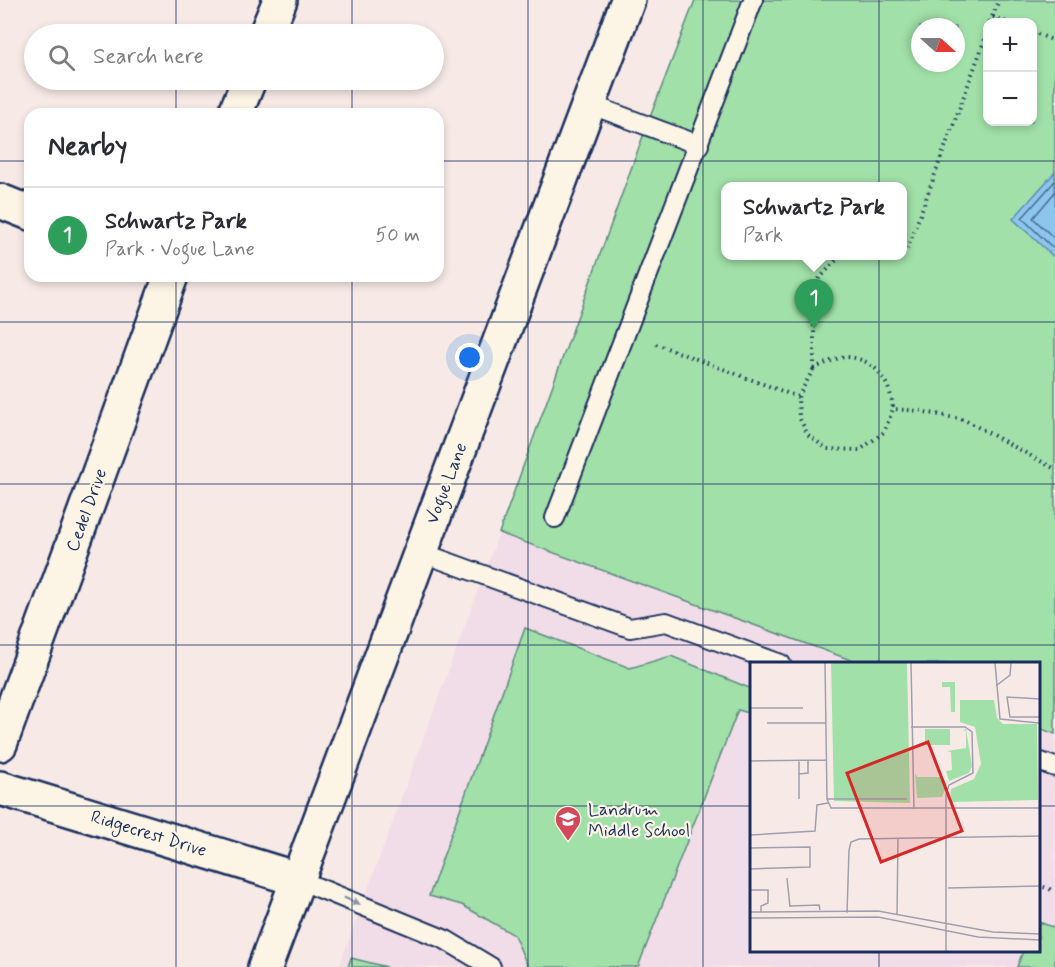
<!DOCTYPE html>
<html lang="en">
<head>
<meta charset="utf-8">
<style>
  body { margin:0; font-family:Mynerve,sans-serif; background:#f7f7f7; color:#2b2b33 }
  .controls { position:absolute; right:18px; top:18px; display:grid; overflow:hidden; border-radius:12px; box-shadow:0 3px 9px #0003 }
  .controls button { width:54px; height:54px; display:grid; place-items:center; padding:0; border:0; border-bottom:2px solid #e1e1e2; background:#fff; color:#2b2b33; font:30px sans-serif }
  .compass { position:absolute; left:911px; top:18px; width:54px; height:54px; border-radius:50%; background:#fff; box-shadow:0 3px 9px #0003; rotate:111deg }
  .you { position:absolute; left:470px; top:358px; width:21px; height:21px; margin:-15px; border:4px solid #fff; border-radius:50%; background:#1a73e8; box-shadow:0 0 0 9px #1a73e833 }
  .badge { display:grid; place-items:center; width:39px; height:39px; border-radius:50%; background:#d1495b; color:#fff; font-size:20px; font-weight:700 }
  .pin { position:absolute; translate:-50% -50px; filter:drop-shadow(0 2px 3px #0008) }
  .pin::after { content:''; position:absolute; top:32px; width:21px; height:18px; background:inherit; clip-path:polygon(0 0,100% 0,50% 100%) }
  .popup { position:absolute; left:721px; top:182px; width:186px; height:78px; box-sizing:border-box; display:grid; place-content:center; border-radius:12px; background:#fff; filter:drop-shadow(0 2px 4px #0005); font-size:20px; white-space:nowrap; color:#7c7c81 }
  .popup b { font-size:22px; color:#2b2b33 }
  .popup::after { content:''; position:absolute; left:50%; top:100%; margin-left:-12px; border:12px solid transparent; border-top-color:#fff }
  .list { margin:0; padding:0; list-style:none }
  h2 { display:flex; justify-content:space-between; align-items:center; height:78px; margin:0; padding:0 24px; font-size:26px }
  h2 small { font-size:20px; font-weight:400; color:#7c7c81 }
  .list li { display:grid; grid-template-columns:39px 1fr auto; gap:18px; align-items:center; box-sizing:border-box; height:96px; padding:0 24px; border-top:2px solid #e1e1e2 }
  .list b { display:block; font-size:22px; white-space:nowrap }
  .list p { margin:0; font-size:20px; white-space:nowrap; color:#7c7c81 }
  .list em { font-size:20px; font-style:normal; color:#7c7c81 }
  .icon { flex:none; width:33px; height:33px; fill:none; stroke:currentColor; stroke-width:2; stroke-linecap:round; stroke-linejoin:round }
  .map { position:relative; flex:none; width:1055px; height:967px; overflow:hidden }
  .search { position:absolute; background:#fff; box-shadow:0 3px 9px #0003; left:24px; top:24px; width:420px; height:66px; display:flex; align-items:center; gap:15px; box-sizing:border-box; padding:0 21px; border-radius:33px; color:#7c7c81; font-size:22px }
  .panel { position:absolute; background:#fff; box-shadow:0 3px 9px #0003; left:24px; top:108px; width:420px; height:174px; border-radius:18px }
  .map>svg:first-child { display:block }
  .built { fill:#f1dde8 }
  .green { fill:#a1e0a8; stroke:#5e8883; stroke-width:1.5; fill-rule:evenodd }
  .water { fill:#8dc6ec; stroke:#5f8ab3; stroke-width:1.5 }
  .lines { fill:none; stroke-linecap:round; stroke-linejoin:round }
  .shore { stroke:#496b97; stroke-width:1.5 }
  .service-casing { stroke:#1b2f5e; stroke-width:22 }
  .minor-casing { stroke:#1b2f5e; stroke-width:38 }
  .tertiary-casing { stroke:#1b2f5e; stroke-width:38 }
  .path { stroke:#1b2f5e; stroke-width:4; stroke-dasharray:1.5 4.5; stroke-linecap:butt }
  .service { stroke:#fcf5e5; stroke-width:18 }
  .minor { stroke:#fcf5e5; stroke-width:33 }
  .tertiary { stroke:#fcf5e5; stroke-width:33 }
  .oneway { fill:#8c92a2 }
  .grid { fill:none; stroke:#1b2f5e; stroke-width:1.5; stroke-opacity:0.55 }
  .labels { text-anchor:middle; stroke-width:4.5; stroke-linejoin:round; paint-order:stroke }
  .street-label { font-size:18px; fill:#1b2f5e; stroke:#fcf5e5 }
  .poi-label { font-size:18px; fill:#1b2f5e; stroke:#fcf5e5; text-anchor:start }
  .inset-road { fill:none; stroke:#9f9fb0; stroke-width:1.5 }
  .view { fill:#d62828; fill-opacity:0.15; stroke:#d62828; stroke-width:3 }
  .inset-edge { fill:none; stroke:#1b2f5e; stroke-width:3 }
</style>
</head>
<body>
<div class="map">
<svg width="1055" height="967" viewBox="0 0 1055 967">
  <rect width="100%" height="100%" fill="#f7eae6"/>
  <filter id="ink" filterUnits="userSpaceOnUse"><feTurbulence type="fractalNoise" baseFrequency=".0167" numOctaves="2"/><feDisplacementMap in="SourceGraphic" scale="12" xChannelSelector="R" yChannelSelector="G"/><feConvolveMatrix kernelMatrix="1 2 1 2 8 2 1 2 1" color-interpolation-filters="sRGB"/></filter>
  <g filter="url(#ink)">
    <polygon class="built" points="499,533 862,664 752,664 752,950 1038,950 1039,728 1055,734 1055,967 339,967"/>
    <g class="green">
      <path d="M 695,0 L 1055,0 L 1055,734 L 1039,728 L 1038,664 L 862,664 L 499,533 L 647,125 ZM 988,22 L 1032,22 L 1032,122 L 988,122 ZM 920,27 L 956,27 L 956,63 L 920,63 ZM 726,186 L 902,186 L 902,256 L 726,256 Z"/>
      <polygon points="525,628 630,668 671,656 752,689 752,714 738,710 638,967 528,967 514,935 462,905 429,896"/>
      <polygon points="1039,922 1055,928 1055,967 1017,967 1023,951 1038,950"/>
      <polygon points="351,958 387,967 348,967"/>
    </g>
    <polygon class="water" points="1055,172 1055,258 1013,219"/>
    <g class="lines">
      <g class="shore">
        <polyline points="1055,181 1022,218 1055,250"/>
        <polyline points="1055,192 1033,218 1055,239"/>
      </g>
      <g class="service-casing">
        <g id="service">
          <polyline points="589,104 699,145"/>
          <polyline points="555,518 753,0"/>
          <polyline points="420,552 630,628 666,622 781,664"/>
          <polyline points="1038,761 1055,767"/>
          <polyline points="297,879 446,940 491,967"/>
        </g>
      </g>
      <g class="minor-casing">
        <g id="minor">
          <polyline points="266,34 280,0"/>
          <polyline points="235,114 249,80"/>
          <polyline points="0,201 30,213"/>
          <polyline points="0,744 171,276"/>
          <polyline points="265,967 628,0"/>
        </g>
      </g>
      <g class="tertiary-casing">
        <polyline id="tertiary" points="0,788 297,879"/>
      </g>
      <g class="path">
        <polyline points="993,17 1007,22"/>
        <polyline points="990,22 999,0"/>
        <polyline points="1032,32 1055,41"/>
        <polyline points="902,250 907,250 988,31"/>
        <path d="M 840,256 L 819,279 L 814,322 L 814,368 C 823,365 837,357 846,357 C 876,358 891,383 893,409"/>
        <polyline points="656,344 798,397 799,417 808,435 827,449 860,450 884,432 893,409 920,411 965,420 1055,469"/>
        <polyline points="798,397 814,368"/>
        <polyline points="1038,885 1055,891"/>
      </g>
      <use href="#service" class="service"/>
      <use href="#minor" class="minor"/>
      <use href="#tertiary" class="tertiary"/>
    </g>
    <defs><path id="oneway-solid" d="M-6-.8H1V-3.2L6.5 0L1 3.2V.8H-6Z" transform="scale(1.5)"/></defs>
    <use class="oneway" href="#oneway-solid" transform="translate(352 901) rotate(23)"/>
  </g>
  <path class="grid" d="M 176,0 L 176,34M 352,0 L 352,34M 528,0 L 528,967M 703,0 L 703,967M 879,0 L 879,664M 176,80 L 176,114M 352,80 L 352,114M 0,161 L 30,161M 438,161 L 1055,161M 176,276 L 176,967M 352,276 L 352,967M 0,322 L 1055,322M 0,484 L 1055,484M 0,645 L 1055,645M 0,806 L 752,806M 1038,806 L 1055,806M 879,950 L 879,967"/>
  <defs>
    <g id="school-pin" transform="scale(1.35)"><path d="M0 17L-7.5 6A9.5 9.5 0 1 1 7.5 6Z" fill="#d1495b" stroke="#fcf5e5"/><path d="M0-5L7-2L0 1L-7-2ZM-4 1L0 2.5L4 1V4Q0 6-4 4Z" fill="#fff"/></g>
  </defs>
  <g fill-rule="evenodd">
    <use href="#school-pin" x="568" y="819"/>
  </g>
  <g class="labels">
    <g class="street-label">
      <text transform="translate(446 483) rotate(-69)" y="6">Vogue Lane</text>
      <text transform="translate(86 510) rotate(-70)" y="6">Cedel Drive</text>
      <text transform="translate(149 833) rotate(17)" y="6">Ridgecrest Drive</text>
    </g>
    <g class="poi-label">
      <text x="588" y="815">Landrum<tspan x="588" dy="21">Middle School</tspan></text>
    </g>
  </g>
  <g transform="translate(750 662)">
    <rect width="290" height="290" fill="#f7eae6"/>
    <path d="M 81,1 L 157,1 L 160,141 L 84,139 ZM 192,20 L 205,20 L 205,50 L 201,50 L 200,25 L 192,25 ZM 210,38 L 244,38 L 247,56 L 253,62 L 287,62 L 288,138 L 200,140 L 201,127 L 224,117 L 231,102 L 225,65 L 210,60 ZM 175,67 L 200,67 L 200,83 L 175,83 ZM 216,67 L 222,104 L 219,111 L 199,119 L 196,109 L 202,108 L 201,90 L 197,89 L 216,86 L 216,69 L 213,68 ZM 165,111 L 167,115 L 193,115 L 197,123 L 192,135 L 167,136 Z" fill="#a1e0a8"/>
    <path class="inset-road" d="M 75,1 L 77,137 L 81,146 L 290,146M 161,1 L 164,147M 245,1 L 250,57 L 289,61M 246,24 L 260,13 L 261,1M 290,37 L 257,35 L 260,55 L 290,55M 0,46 L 53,46M 17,61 L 76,61M 161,65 L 215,65 L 222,70 L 223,111 L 199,123 L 196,132 L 196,289M 49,98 L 49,137M 0,99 L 76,98M 49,112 L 58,111 L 58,98M 77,137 L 157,137M 0,173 L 65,169 L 67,143 L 78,141M 0,186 L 60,185 L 60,205 L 0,207M 37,216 L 40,245M 198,226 L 290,224M 0,228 L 18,228 L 18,241 L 11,244 L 11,250M 40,244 L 69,243 L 70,248M 0,250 L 128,249 L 243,270 L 290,272M 97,251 L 99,188 L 101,180 L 109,177 L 290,174M 147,253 L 148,177M 0,256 L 128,255 L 228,275 L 290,278"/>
    <path class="view" d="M 178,80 L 212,169 L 131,200 L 97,111 Z"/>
    <rect width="290" height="290" class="inset-edge"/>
  </g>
</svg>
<div class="controls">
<button>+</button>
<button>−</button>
</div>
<svg class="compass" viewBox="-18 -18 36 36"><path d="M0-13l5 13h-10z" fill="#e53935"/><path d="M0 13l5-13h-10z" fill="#7c7c81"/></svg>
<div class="you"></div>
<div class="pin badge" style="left:814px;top:329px;background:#2e9e5b">1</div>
<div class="popup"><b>Schwartz Park</b>Park</div>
<div class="search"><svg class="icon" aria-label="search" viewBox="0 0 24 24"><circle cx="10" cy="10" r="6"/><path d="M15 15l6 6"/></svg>Search here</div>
<section class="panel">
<h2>Nearby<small></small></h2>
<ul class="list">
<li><span class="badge" style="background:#2e9e5b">1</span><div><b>Schwartz Park</b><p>Park · Vogue Lane</p></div><em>50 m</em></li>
</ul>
</section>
</div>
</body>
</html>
